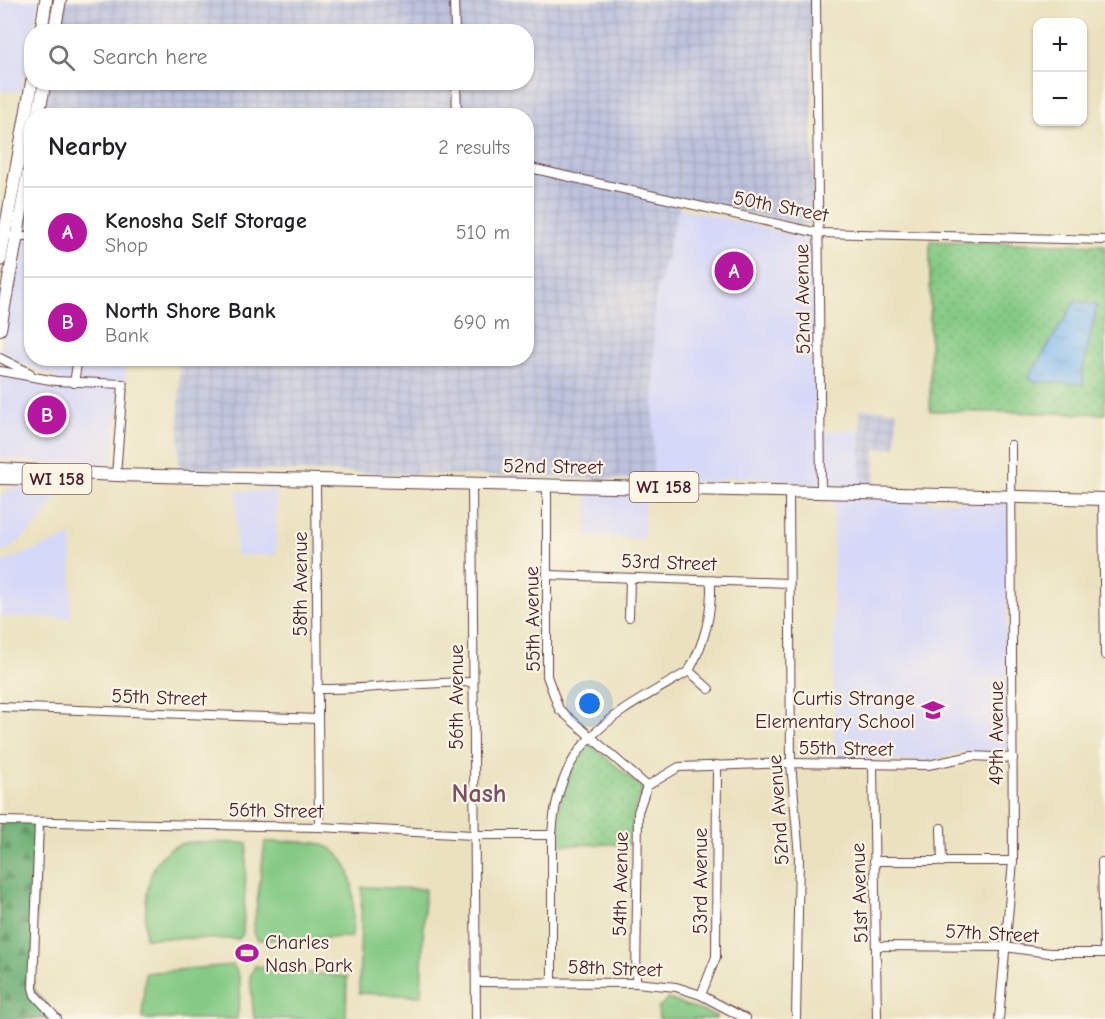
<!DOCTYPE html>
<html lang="en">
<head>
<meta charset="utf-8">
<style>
  body { margin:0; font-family:"Comic Neue",sans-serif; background:#f2f2f2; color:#202124 }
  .controls { position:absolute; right:18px; top:18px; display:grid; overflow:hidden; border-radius:12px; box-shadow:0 2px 4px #0004 }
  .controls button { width:54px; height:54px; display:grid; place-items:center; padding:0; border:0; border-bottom:2px solid #e0e0e0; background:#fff; color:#202124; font:30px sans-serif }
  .you { position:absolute; left:590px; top:704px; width:21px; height:21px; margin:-15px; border:4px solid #fff; border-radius:50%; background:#1a73e8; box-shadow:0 0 0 9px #1a73e833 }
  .badge { display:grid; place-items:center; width:39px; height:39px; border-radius:50%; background:#b5179e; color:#fff; font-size:20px; font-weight:700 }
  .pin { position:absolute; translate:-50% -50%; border:3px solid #fff; box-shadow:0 2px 6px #0006 }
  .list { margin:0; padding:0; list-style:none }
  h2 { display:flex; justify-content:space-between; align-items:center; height:78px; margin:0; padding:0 24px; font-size:26px }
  h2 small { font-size:20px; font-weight:400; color:#757577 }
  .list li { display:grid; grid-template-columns:39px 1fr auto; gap:18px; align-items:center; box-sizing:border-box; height:90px; padding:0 24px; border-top:2px solid #e0e0e0 }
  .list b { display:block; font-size:22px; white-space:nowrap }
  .list p { margin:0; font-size:20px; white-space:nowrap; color:#757577 }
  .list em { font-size:20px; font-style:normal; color:#757577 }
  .icon { flex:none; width:33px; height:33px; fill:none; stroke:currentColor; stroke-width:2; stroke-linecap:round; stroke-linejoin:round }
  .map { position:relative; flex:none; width:1105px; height:1019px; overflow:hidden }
  .search { position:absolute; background:#fff; box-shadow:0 2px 4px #0004; left:24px; top:24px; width:510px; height:66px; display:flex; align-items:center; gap:15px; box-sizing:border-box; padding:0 21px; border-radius:24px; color:#757577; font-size:22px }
  .panel { position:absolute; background:#fff; box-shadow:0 2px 4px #0004; left:24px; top:108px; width:510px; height:258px; border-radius:24px }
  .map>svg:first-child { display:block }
  .built { fill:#d6d8f8 }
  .industrial { fill:url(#industrial-grid) }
  .forest { fill:url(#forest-firs); stroke:#5a664e; stroke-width:1.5 }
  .park { fill:url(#park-dots); stroke:#677458; stroke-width:1.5 }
  .pitch { fill:#84ca84; stroke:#677458; stroke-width:1.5 }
  .water { fill:url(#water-ripples); stroke:#646c8d; stroke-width:1.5 }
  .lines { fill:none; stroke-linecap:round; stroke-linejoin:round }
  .street-casing { stroke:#623c41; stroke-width:10 }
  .primary-casing { stroke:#623c41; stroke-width:14 }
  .street { stroke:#fff; stroke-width:8 }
  .primary { stroke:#fff; stroke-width:12 }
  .labels { text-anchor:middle; stroke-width:4.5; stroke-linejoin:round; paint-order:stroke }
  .shield { fill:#fcf5e5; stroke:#7f5f63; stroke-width:1.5 }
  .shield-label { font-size:18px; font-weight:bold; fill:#4a1f2b }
  .street-label { font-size:20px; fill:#4a1f2b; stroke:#fcf5e5 }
  .poi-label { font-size:20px; fill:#4a1f2b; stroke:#fcf5e5; text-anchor:end }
  .district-label { font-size:26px; font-weight:bold; fill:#795068; stroke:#fcf5e5 }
</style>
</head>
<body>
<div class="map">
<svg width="1105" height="1019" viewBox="0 0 1105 1019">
  <defs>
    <pattern id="industrial-grid" width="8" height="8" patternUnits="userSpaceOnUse" patternTransform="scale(1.5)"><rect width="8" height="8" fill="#bec3dd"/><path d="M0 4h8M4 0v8" fill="none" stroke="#a5a7be"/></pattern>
    <pattern id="forest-firs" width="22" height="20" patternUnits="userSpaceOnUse" patternTransform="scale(1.5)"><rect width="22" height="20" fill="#6bae72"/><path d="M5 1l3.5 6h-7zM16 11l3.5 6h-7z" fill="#5a8d5e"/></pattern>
    <pattern id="park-dots" width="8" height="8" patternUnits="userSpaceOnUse" patternTransform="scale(1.5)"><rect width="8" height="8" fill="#84ca84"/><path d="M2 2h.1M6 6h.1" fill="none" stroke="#74ad72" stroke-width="1.8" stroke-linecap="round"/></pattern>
    <pattern id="water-ripples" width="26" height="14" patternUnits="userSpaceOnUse" patternTransform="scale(1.5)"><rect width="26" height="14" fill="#7fb8ef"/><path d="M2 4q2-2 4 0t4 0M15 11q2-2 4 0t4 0" fill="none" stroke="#6a95c2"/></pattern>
  </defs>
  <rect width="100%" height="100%" fill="#fcf5e5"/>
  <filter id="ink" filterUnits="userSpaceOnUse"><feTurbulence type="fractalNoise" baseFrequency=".0167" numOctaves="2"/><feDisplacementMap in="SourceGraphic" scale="12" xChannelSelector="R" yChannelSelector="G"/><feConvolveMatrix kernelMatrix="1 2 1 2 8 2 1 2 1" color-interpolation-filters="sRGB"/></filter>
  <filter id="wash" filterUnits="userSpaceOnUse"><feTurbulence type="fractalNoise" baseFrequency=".008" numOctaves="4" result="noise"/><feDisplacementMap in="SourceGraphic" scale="24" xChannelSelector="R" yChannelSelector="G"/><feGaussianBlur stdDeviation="1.35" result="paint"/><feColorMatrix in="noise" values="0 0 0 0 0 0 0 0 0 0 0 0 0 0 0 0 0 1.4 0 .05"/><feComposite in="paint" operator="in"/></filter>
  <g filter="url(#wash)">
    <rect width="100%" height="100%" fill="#eae2bf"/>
    <g class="built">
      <polygon points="0,0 39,0 21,92 0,91"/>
      <polygon points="31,179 32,358 125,359 126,380 118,381 119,404 112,460 106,465 52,464 0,458 0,374 56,385 56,377 1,355 2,341"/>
      <polygon points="678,208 812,239 816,432 860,430 861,485 809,484 765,478 727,477 718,482 653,480 654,304"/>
      <polygon points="10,488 40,488 57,497 39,524 11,548 0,552 0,497"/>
      <polygon points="237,491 277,491 276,555 236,555"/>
      <polygon points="587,494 644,495 644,539 586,537"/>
      <polygon points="833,499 1007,503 1007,751 956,753 926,761 834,759"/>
      <polygon points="72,536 71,618 0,617 0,563"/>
    </g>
    <g class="industrial">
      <polygon points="66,0 811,0 814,223 802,226 681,197 654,304 653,480 179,468 179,359 526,358 526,116 43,116 50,83 526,82 526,32 60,31"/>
      <polygon points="860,409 897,410 896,447 875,449 875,486 861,485"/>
    </g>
    <polygon class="forest" points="39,822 33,988 57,1019 0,1019 0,823"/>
    <g class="park">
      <polygon points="930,241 1105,245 1105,414 930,411"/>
      <path d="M 590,744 L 643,789 L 633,813 L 631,844 L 555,845 C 556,809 564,771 590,744 Z"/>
    </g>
    <g class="pitch">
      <path d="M 190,842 L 247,843 L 243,934 L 239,939 L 145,938 C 146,901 142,849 190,842 Z"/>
      <path d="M 265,842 C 281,842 300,840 316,843 C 360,852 354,904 352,937 L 258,940 L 253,933 Z"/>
      <polygon points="362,887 425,889 421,996 359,993"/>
      <path d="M 233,965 C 245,980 239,1001 237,1019 L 142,1019 L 145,973 Z"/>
      <polygon points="255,966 347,977 346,1019 254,1019 250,977"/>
      <polygon points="668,999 716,1016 716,1019 659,1019 658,1008"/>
    </g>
    <polygon class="water" points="1076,300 1097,306 1083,369 1083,384 1036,382 1029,377"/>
  </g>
  <g filter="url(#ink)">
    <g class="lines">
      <g class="street-casing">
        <g id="street">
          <polyline points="454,0 455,32"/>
          <polyline points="816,0 821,491"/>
          <polyline points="456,82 457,116"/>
          <polyline points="526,167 818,233 1105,240"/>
          <polyline points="13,236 32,236"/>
          <polyline points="0,358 30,373"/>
          <polyline points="0,371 56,381 123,384 116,475"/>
          <polyline points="74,383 78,358"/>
          <polyline points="316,479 319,827"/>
          <polyline points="472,484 476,1019"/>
          <polyline points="547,485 547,676 559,709 647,786"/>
          <polyline points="789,490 791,763 799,857 796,1019"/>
          <polyline points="1103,498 1105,655"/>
          <polyline points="548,575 789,583"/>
          <polyline points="629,617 630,578"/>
          <path d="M 689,671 C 705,641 712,615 711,580"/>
          <polyline points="689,671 709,689"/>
          <path d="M 317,689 C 370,690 420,682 473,682"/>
          <polyline points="0,707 317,719"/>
          <polyline points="873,765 877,1019"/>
          <polyline points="647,786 679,767 791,763 928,765 972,756 1013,758"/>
          <polyline points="0,821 319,827 473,835 552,835"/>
          <polyline points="39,822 33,988 35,995 57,1019"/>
          <polyline points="941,828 942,862"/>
          <polyline points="874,861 1013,861"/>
          <polyline points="1102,862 1104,953"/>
          <polyline points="877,946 1004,947 1049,953 1105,953"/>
          <polyline points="476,982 636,983 676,987 701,995 746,1019"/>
          <path d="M 552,982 L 552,835 C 558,737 615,715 689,671"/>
          <polyline points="636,983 638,812 647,786"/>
          <polyline points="701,995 716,957 717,765"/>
          <polyline points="999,1019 1013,861 1011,445"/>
        </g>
      </g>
      <g class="primary-casing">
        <g id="primary">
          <polyline points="41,32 46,0"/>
          <polyline points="54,32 60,0"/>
          <polyline points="38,116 45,82"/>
          <polyline points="0,260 32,82"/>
          <polyline points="0,329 32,152"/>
          <polyline points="0,469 116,475 1105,499"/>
          <polyline points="0,478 51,479"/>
        </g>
      </g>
      <use href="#street" class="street"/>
      <use href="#primary" class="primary"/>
    </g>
  </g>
  <defs>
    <g id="school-bare" transform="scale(1.8)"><path d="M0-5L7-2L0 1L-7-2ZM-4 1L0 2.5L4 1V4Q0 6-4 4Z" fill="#b5179e" stroke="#fcf5e5" stroke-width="2.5" paint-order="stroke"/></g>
    <g id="stadium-bare" transform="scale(1.8)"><path d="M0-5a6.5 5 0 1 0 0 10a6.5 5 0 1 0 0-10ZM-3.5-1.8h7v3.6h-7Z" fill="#b5179e" stroke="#fcf5e5" stroke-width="2.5" paint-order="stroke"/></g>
  </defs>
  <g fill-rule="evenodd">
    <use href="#school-bare" x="933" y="710"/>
    <use href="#stadium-bare" x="247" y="953"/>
  </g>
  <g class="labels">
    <g class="shield">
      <rect x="22.5" y="464" width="69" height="30" rx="4.5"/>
      <rect x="629.5" y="472" width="69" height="30" rx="4.5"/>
    </g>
    <g class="shield-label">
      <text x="57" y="485">WI 158</text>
      <text x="664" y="493">WI 158</text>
    </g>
    <g class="street-label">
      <text transform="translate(781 206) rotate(11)" y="7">50th Street</text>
      <text transform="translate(802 299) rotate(-91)" y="7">52nd Avenue</text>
      <text transform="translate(553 466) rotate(1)" y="7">52nd Street</text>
      <text transform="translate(669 562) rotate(2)" y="7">53rd Street</text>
      <text transform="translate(300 584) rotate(-90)" y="7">58th Avenue</text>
      <text transform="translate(532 619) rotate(-91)" y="7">55th Avenue</text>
      <text transform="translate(159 697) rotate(2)" y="7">55th Street</text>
      <text transform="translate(456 697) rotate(-90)" y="7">56th Avenue</text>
      <text transform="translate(996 733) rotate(-90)" y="7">49th Avenue</text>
      <text transform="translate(846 748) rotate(1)" y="7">55th Street</text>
      <text transform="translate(276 810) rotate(1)" y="7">56th Street</text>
      <text transform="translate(778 810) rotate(-94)" y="7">52nd Avenue</text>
      <text transform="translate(700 881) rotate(-90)" y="7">53rd Avenue</text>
      <text transform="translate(620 884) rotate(-89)" y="7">54th Avenue</text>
      <text transform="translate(859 893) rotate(-92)" y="7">51st Avenue</text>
      <text transform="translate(992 933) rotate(3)" y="7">57th Street</text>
      <text transform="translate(615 968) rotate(2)" y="7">58th Street</text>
    </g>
    <g class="poi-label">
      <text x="915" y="705">Curtis Strange<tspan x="915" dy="23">Elementary School</tspan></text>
      <text x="265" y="949" text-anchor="start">Charles<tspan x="265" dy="23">Nash Park</tspan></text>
    </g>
    <g class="district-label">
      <text x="479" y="802">Nash</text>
    </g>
  </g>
</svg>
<div class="controls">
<button>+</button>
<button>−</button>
</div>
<div class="you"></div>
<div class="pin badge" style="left:734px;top:271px">A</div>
<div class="pin badge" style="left:47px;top:415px">B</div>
<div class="search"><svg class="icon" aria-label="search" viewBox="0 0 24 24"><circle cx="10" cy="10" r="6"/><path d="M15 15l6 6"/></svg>Search here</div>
<section class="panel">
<h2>Nearby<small>2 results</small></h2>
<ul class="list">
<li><span class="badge">A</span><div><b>Kenosha Self Storage</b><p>Shop</p></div><em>510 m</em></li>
<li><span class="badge">B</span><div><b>North Shore Bank</b><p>Bank</p></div><em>690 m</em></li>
</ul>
</section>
</div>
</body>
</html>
